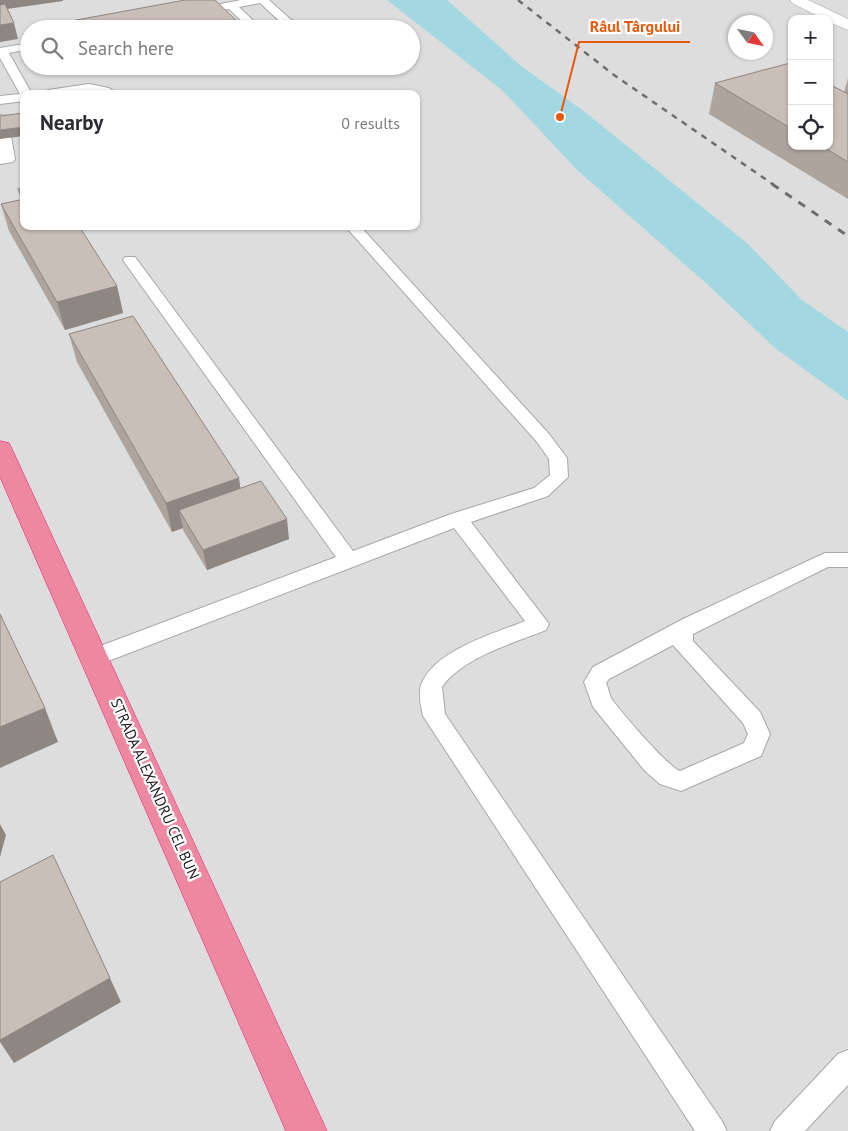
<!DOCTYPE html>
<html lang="en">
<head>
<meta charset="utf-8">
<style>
  body { margin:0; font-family:"PT Sans",sans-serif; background:#f7f7f7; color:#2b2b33 }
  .controls { position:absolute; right:15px; top:15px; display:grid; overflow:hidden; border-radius:10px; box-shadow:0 1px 4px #0004 }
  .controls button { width:45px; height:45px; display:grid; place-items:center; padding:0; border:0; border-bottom:1px solid #e1e1e2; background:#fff; color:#2b2b33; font:25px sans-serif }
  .compass { position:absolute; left:728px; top:15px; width:45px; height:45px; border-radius:50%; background:#fff; box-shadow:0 1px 4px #0004; rotate:123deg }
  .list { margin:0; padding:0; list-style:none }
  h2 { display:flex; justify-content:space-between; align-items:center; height:65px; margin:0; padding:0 20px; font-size:21px }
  h2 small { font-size:16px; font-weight:400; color:#7c7c81 }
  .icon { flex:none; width:28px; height:28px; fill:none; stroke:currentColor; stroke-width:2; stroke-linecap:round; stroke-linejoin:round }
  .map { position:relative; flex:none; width:848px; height:1131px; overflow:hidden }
  .search { position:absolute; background:#fff; box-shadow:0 1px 4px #0004; left:20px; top:20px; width:400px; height:55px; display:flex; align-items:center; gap:12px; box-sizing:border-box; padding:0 18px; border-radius:28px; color:#7c7c81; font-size:19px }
  .panel { position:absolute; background:#fff; box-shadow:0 1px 4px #0004; left:20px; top:90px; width:400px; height:140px; border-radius:10px }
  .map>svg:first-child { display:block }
  .residential { fill:#dedddd; fill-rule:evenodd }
  .water { fill:#a3d8e2 }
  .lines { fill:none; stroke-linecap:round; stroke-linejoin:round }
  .lane-casing { stroke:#a7a7a7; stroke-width:2 }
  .street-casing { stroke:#a7a7a7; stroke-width:1 }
  .highway-casing { stroke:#e9186d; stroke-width:1 }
  .lane { fill:#fff; fill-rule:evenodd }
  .street { fill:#fff; fill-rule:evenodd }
  .highway { fill:#ee88a1; fill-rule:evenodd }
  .rail-far1 { stroke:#6e6e6e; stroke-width:2.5; stroke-dasharray:6 6; stroke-linecap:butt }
  .rail { stroke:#6e6e6e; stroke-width:3; stroke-dasharray:8 8; stroke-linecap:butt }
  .wall { fill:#aea49e }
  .shaded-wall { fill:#8d8681 }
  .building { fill:#cabfb8; stroke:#8d8681 }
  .labels { text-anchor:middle; stroke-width:4.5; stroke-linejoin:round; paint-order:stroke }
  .street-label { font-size:15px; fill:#202020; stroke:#fff }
  .leader { fill:none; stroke:#e8590c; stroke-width:2 }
  .callout-dot { fill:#e8590c; stroke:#fff; stroke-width:2 }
  .callout-label { font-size:16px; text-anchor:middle; font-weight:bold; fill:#e8590c; stroke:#fff; stroke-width:4.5; stroke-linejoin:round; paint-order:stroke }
</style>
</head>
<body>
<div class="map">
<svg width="848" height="1131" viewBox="0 0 848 1131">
  <rect width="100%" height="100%" fill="#f1ede6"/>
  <path class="residential" d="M 0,0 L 848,0 L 848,1131 L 0,1131 ZM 792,19 L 829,19 L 829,146 L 792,146 ZM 736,22 L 766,22 L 766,52 L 736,52 ZM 29,29 L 411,29 L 411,66 L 29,66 ZM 24,94 L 416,94 L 416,226 L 24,226 Z"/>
  <polygon class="water" points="387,0 447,0 520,65 585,112 748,244 802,300 848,332 848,401 775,348 707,284 577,170 503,91"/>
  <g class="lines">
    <g class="lane-casing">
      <g id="lane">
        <polygon points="241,0 269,0 300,28 288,29 260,3 239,7 262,29 250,29 229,9 195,15 190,12 195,9"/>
        <polygon points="29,43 29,49 9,53 32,94 24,94 24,101 0,104 0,96 20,94 0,58 0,48"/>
        <polygon points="89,84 109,88 117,94 89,91 42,94 48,90"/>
        <polygon points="0,115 6,116 8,119 15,159 13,162 0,164"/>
        <path d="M 345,226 L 360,226 L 549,434 L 567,458 L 568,477 L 548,496 L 471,522 L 549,624 L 546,630 C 514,643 463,657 442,687 L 445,714 L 722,1121 L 727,1131 L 695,1131 L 423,716 C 421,707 418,694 421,685 C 434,650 494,634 525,621 L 454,528 L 103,663 L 95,665 L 87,663 L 84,657 L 87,651 L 336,557 L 125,263 L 123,260 L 125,257 L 135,257 L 353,551 L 451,514 L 534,488 L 550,475 L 549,459 L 537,442 Z"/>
        <path d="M 825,553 L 848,553 L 848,567 L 828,567 L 693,634 L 693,641 L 760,712 L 770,734 L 761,756 L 681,791 L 660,784 L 645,771 L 593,707 L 584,682 L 593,667 L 683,619 ZM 673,645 L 743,723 L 748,734 L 744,743 L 680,771 C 668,767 619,710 611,698 C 609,693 608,687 606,683 L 609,679 Z"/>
        <polygon points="848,1050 848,1085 805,1131 770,1131 775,1121 838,1054"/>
      </g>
    </g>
    <g class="street-casing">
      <polygon id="street" points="790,0 808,0 848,19 848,30 829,22 829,19 824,19 792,3"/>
    </g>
    <g class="highway-casing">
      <polygon id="highway" points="0,441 9,443 12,449 327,1131 286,1131 0,477"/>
    </g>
    <use href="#lane" class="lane"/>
    <use href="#street" class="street"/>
    <use href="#highway" class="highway"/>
    <polyline class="rail-far1" points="518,0 614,75 774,185"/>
    <polyline class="rail" points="772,184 848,236"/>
  </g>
  <g class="wall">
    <polygon points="792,64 792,146 829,146 848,78 848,199 709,114 715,83"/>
    <polygon points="49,66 98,66 54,75"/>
    <polygon points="18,189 117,286 123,313 65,330 9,231 1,204 21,200"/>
    <polygon points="69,334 240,489 289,539 207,570 183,530 183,528 172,532 77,362"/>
  </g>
  <g class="shaded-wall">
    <polygon points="0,0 63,0 63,1 0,10"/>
    <polygon points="14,23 18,39 0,42 0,25"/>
    <polygon points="241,25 241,29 221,29"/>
    <polygon points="52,66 98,66 54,75"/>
    <polygon points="24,127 24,136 0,139 0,130"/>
    <polygon points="117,286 123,313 65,330 57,302"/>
    <polygon points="239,478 243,507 179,510 183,528 172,532 166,503"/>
    <polygon points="287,519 289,539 207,570 203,550"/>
    <polygon points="45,708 58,742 0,768 0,727"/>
    <polygon points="0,824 6,835 0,857"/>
    <polygon points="110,978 121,1002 14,1063 0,1042 0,1040"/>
  </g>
  <g class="building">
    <polygon points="185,0 215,0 241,25 221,29 33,28"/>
    <polygon points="5,4 14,23 0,25 0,5"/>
    <polygon points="790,63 792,64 792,129 715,83"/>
    <polygon points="829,84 848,94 848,162 822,146 829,146"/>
    <polygon points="24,113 24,127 0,130 0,116"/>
    <polygon points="24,187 24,199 23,199 18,189"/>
    <polygon points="24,199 24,226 79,226 117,286 57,302 1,204"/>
    <polygon points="133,316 239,478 166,503 69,334"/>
    <polygon points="261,481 287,519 203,550 179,510"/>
    <polygon points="0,614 45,708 0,727"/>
    <polygon points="53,855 110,978 0,1040 0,882"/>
  </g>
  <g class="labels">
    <g class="street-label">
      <text transform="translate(155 789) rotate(66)" y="5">STRADA ALEXANDRU CEL BUN</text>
    </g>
  </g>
  <path class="leader" d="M560 117L579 42H690"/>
  <circle class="callout-dot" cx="560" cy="117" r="5"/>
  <g class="callout-label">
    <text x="635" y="32">Râul Târgului</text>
  </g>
</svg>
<div class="controls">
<button>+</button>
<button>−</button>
<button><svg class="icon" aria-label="locate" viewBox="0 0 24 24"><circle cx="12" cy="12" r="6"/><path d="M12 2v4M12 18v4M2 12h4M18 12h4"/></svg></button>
</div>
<svg class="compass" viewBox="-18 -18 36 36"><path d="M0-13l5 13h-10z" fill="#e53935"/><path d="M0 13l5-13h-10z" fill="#7c7c81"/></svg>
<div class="search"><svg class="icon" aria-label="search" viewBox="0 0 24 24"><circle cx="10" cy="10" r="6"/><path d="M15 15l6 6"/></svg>Search here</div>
<section class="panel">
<h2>Nearby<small>0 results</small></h2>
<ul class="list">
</ul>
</section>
</div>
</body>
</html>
